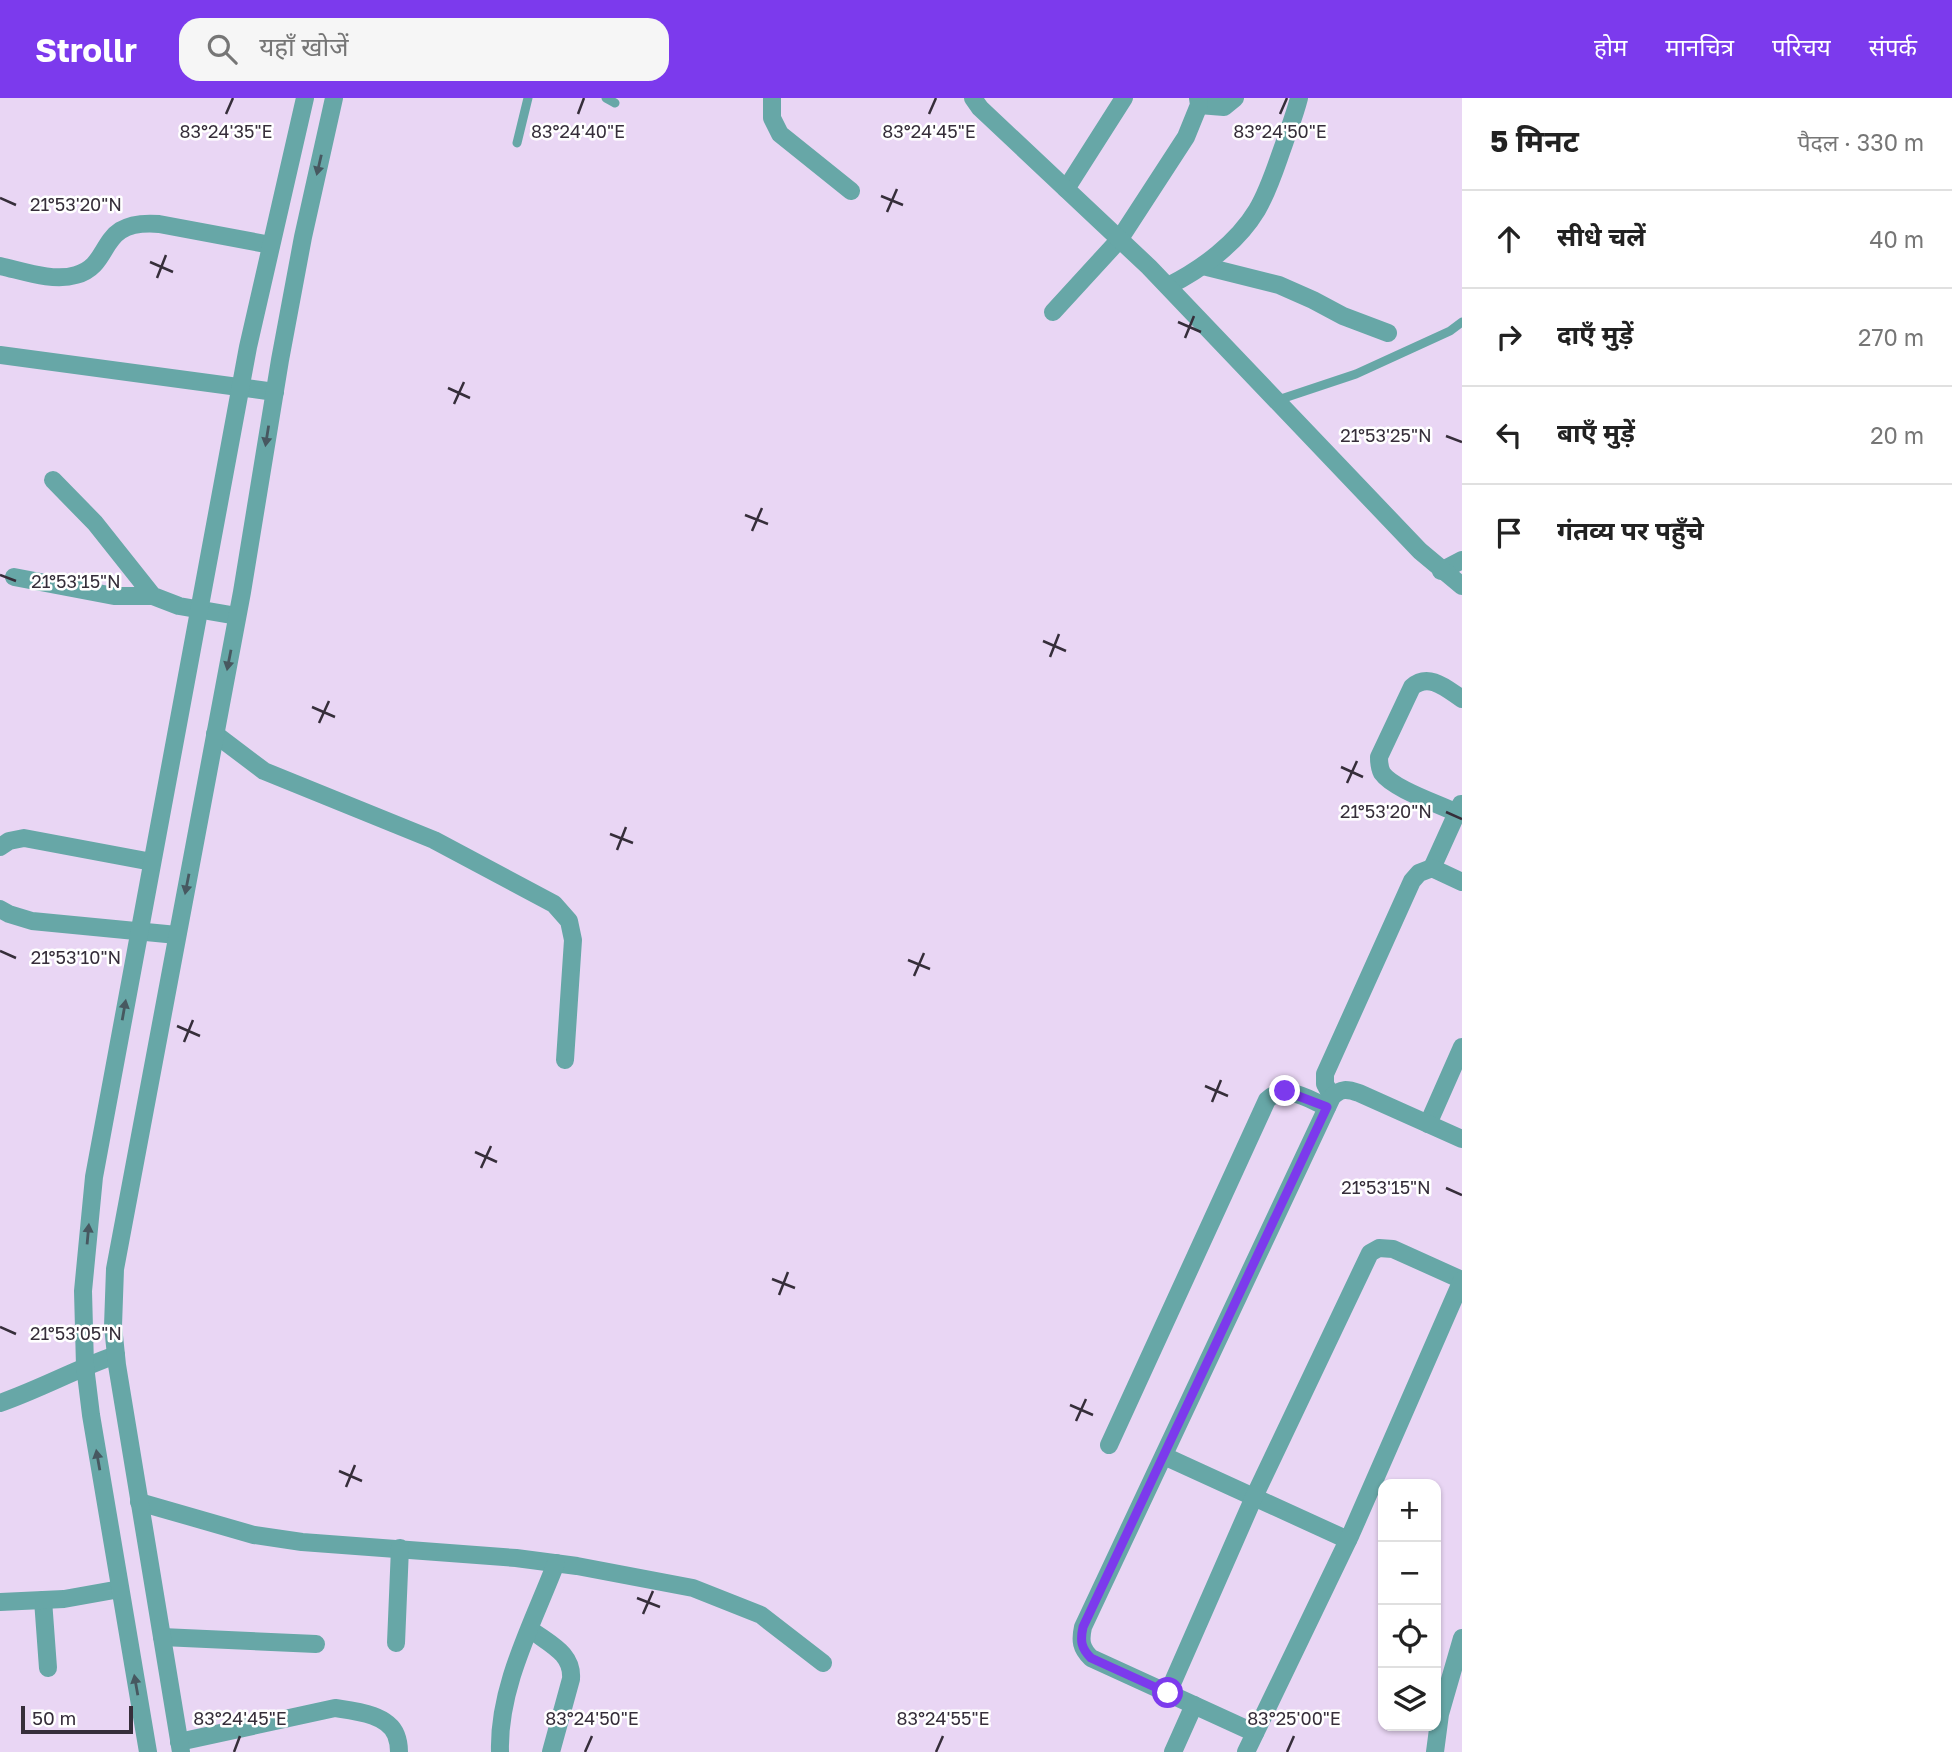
<!DOCTYPE html>
<html lang="hi">
<head>
<meta charset="utf-8">
<style>
  body { margin:0; font-family:"Golos Text","Noto Sans Devanagari",sans-serif; background:#f6f6f6; color:#222 }
  .controls { position:absolute; right:21px; bottom:21px; display:grid; overflow:hidden; border-radius:14px; box-shadow:0 2px 5px #0004 }
  .controls button { width:63px; height:63px; display:grid; place-items:center; padding:0; border:0; border-bottom:2px solid #e0e0e0; background:#fff; color:#222; font:35px sans-serif }
  .scale { position:absolute; left:21px; bottom:18px; width:112px; box-sizing:border-box; padding-left:7px; border:4px solid #362e3a; border-top:0; font-size:19px; line-height:24px; white-space:nowrap; color:#362e3a; -webkit-text-stroke:5px #fff; paint-order:stroke }
  .stop { position:absolute; width:21px; height:21px; margin:-16px; border:5px solid #7c3aed; border-radius:50%; background:#fff }
  .stop.end { background:#7c3aed; border-color:#fff; box-shadow:0 2px 7px #0008 }
  .list { margin:0; padding:0; list-style:none }
  h2 { display:flex; justify-content:space-between; align-items:center; height:91px; margin:0; padding:0 28px; font-size:30px }
  h2 small { font-size:23px; font-weight:400; color:#767676 }
  .list li { display:grid; grid-template-columns:46px 1fr auto; gap:21px; align-items:center; box-sizing:border-box; height:98px; padding:0 28px; border-top:2px solid #e0e0e0 }
  .list b { display:block; font-size:26px; white-space:nowrap }
  .list em { font-size:23px; font-style:normal; color:#767676 }
  .icon { flex:none; width:38px; height:38px; fill:none; stroke:currentColor; stroke-width:2; stroke-linecap:round; stroke-linejoin:round }
  .map { position:relative; flex:none; width:1462px; height:1654px; overflow:hidden }
  header { display:flex; align-items:center; gap:42px; box-sizing:border-box; height:98px; padding:0 35px; background:#7c3aed; color:#fff }
  header strong { font-size:33px }
  nav { display:flex; gap:38px; margin-inline-start:auto; font-size:24px }
  .search { width:490px; height:63px; background:#f6f6f6; display:flex; align-items:center; gap:18px; box-sizing:border-box; padding:0 24px; border-radius:21px; color:#767676; font-size:26px }
  main { display:flex }
  aside { flex:1; background:#fff }
  .map>svg:first-child { display:block }
  .lines { fill:none; stroke-linecap:round; stroke-linejoin:round }
  .service { stroke:#67a7a7; stroke-width:9 }
  .minor { stroke:#67a7a7; stroke-width:18 }
  .tertiary { stroke:#67a7a7; stroke-width:18 }
  .oneway { fill:#475860 }
  .route { stroke:#7c3aed; stroke-width:9 }
  .ticks { fill:none; stroke:#362e3a; stroke-width:2.5 }
  .ticks-label { font-size:18px; text-anchor:middle; fill:#362e3a; stroke:#fff; stroke-width:5; stroke-linejoin:round; paint-order:stroke }
</style>
</head>
<body>
<header>
<strong>Strollr</strong>
<div class="search"><svg class="icon" aria-label="search" viewBox="0 0 24 24"><circle cx="10" cy="10" r="6"/><path d="M15 15l6 6"/></svg>यहाँ खोजें</div>
<nav><a>होम</a><a>मानचित्र</a><a>परिचय</a><a>संपर्क</a></nav>
</header>
<main>
<div class="map">
<svg width="1462" height="1654" viewBox="0 0 1462 1654">
  <rect width="100%" height="100%" fill="#e9d6f4"/>
  <g class="lines">
    <g class="service">
      <polyline points="606,0 615,5"/>
      <polyline points="517,45 528,0"/>
      <polyline points="1278,302 1356,276 1450,233 1462,224"/>
    </g>
    <g class="minor">
      <polyline points="772,0 772,20 780,36 851,93"/>
      <polyline points="1199,7 1224,9 1235,0"/>
      <polyline points="1066,91 1124,0"/>
      <path d="M 0,168 C 23,173 53,184 76,177 C 115,166 95,121 159,126 L 271,147"/>
      <polyline points="1203,168 1279,187 1313,202 1343,218 1388,235"/>
      <path d="M 1168,188 C 1202,171 1237,145 1257,112 C 1269,92 1276,68 1284,46 C 1289,31 1295,16 1299,0"/>
      <polyline points="1053,214 1119,142 1186,39 1199,7 1198,0"/>
      <polyline points="0,257 275,294"/>
      <polyline points="53,382 95,425 153,498 179,508 237,518"/>
      <polyline points="1441,473 1462,462"/>
      <polyline points="14,479 114,498 153,498"/>
      <polyline points="215,636 264,673 434,742 554,806 569,823 573,842 565,962"/>
      <path d="M 1457,715 C 1439,706 1393,691 1382,675 C 1379,669 1379,665 1379,659 L 1412,589 C 1429,574 1447,591 1462,601"/>
      <polyline points="0,749 9,743 24,740 152,764"/>
      <polyline points="1432,770 1461,706"/>
      <polyline points="0,811 9,816 32,823 177,837"/>
      <polyline points="1332,999 1325,986 1325,976 1412,783 1419,775 1432,770 1462,784"/>
      <polyline points="1428,1026 1462,949"/>
      <path d="M 0,1305 C 40,1291 76,1271 116,1257"/>
      <path d="M 1109,1347 L 1267,1002 C 1285,985 1308,1001 1327,1009"/>
      <polyline points="1164,1358 1348,1442"/>
      <polyline points="139,1404 254,1437 302,1444 516,1460 577,1468 693,1490 761,1517 823,1565"/>
      <polyline points="43,1502 48,1570"/>
      <polyline points="0,1504 64,1501 120,1491"/>
      <path d="M 530,1531 C 549,1546 573,1555 571,1581 L 551,1654"/>
      <polyline points="162,1539 316,1546"/>
      <polyline points="396,1545 400,1450"/>
      <polyline points="1168,1595 1254,1399 1370,1155 1379,1150 1393,1151 1462,1182"/>
      <path d="M 1255,1635 L 1091,1560 C 1081,1550 1080,1543 1083,1529 L 1332,999 C 1341,990 1347,991 1359,995 L 1462,1041"/>
      <path d="M 179,1644 L 335,1610 C 355,1613 388,1616 396,1637 C 398,1642 399,1649 399,1654"/>
      <path d="M 500,1654 C 498,1589 533,1525 556,1465"/>
      <polyline points="1173,1654 1194,1607"/>
      <polyline points="1246,1654 1351,1436 1462,1182"/>
      <polyline points="1435,1654 1440,1616 1462,1540"/>
    </g>
    <g class="tertiary">
      <polyline points="973,0 980,10 1149,169 1420,453 1462,488"/>
      <polyline points="148,1654 91,1317 85,1268 83,1193 94,1079 248,249 305,0"/>
      <polyline points="181,1654 117,1267 113,1228 115,1171 242,494 280,262 303,139 334,0"/>
    </g>
  </g>
  <defs><path id="oneway-solid" d="M-6-.8H1V-3.2L6.5 0L1 3.2V.8H-6Z" transform="scale(1.75)"/></defs>
  <g class="oneway">
    <use href="#oneway-solid" transform="translate(319 67) rotate(103)"/>
    <use href="#oneway-solid" transform="translate(267 338) rotate(99)"/>
    <use href="#oneway-solid" transform="translate(229 562) rotate(101)"/>
    <use href="#oneway-solid" transform="translate(187 786) rotate(101)"/>
    <use href="#oneway-solid" transform="translate(124 912) rotate(-80)"/>
    <use href="#oneway-solid" transform="translate(88 1136) rotate(-85)"/>
    <use href="#oneway-solid" transform="translate(98 1362) rotate(-100)"/>
    <use href="#oneway-solid" transform="translate(136 1587) rotate(-100)"/>
  </g>
  <g class="lines">
    <path class="route" d="M 1168,1595 L 1091,1560 C 1081,1550 1080,1543 1083,1529 L 1327,1009 L 1285,993"/>
  </g>
  <path class="ticks" d="M 226,16 L 233,0M 578,16 L 584,0M 929,16 L 936,0M 1280,16 L 1287,0M 881,98 L 903,107M 0,100 L 16,107M 887,114 L 897,91M 150,164 L 173,174M 157,180 L 166,157M 1178,224 L 1201,234M 1185,240 L 1194,218M 448,290 L 470,300M 454,306 L 464,284M 1446,338 L 1462,344M 745,417 L 768,426M 752,433 L 762,410M 0,477 L 16,483M 1043,543 L 1066,553M 1050,559 L 1059,536M 312,609 L 335,619M 319,625 L 329,603M 1341,669 L 1363,679M 1347,685 L 1357,663M 1446,714 L 1462,721M 610,736 L 633,745M 617,752 L 626,729M 0,853 L 16,860M 908,862 L 930,871M 914,878 L 924,855M 177,928 L 200,938M 184,944 L 193,922M 1205,988 L 1228,998M 1212,1004 L 1221,982M 475,1054 L 497,1064M 481,1070 L 491,1048M 1446,1090 L 1462,1097M 772,1181 L 795,1190M 779,1197 L 788,1174M 0,1229 L 16,1236M 1070,1307 L 1093,1317M 1076,1323 L 1086,1301M 339,1373 L 362,1383M 346,1389 L 355,1367M 637,1500 L 660,1509M 643,1516 L 653,1493M 234,1654 L 240,1638M 585,1654 L 592,1638M 936,1654 L 943,1638M 1287,1654 L 1294,1638"/>
  <g class="ticks-label">
    <text x="226" y="40">83°24'35"E</text>
    <text x="578" y="40">83°24'40"E</text>
    <text x="929" y="40">83°24'45"E</text>
    <text x="1280" y="40">83°24'50"E</text>
    <text x="76" y="113">21°53'20"N</text>
    <text x="1386" y="344">21°53'25"N</text>
    <text x="76" y="490">21°53'15"N</text>
    <text x="1386" y="720">21°53'20"N</text>
    <text x="76" y="866">21°53'10"N</text>
    <text x="1386" y="1096">21°53'15"N</text>
    <text x="76" y="1242">21°53'05"N</text>
    <text x="240" y="1627">83°24'45"E</text>
    <text x="592" y="1627">83°24'50"E</text>
    <text x="943" y="1627">83°24'55"E</text>
    <text x="1294" y="1627">83°25'00"E</text>
  </g>
</svg>
<div class="controls">
<button>+</button>
<button>−</button>
<button><svg class="icon" aria-label="locate" viewBox="0 0 24 24"><circle cx="12" cy="12" r="6"/><path d="M12 2v4M12 18v4M2 12h4M18 12h4"/></svg></button>
<button><svg class="icon" aria-label="layers" viewBox="0 0 24 24"><path d="M12 4l9 5-9 5-9-5zM3 14l9 5 9-5"/></svg></button>
</div>
<div class="scale">50 m</div>
<div class="stop" style="left:1168px;top:1595px"></div>
<div class="stop end" style="left:1285px;top:993px"></div>
</div>
<aside>
<h2>5 मिनट<small>पैदल · 330 m</small></h2>
<ul class="list">
<li><svg class="icon" aria-label="ahead" viewBox="0 0 24 24"><path d="M12 20V5M6 11l6-6 6 6"/></svg><div><b>सीधे चलें</b></div><em>40 m</em></li>
<li><svg class="icon" aria-label="right" viewBox="0 0 24 24"><path d="M7 20v-9h11M14 6l5 5-5 5"/></svg><div><b>दाएँ मुड़ें</b></div><em>270 m</em></li>
<li><svg class="icon" aria-label="left" viewBox="0 0 24 24"><path d="M17 20v-9H6M10 6l-5 5 5 5"/></svg><div><b>बाएँ मुड़ें</b></div><em>20 m</em></li>
<li><svg class="icon" aria-label="arrive" viewBox="0 0 24 24"><path d="M6 21V4h12l-3 4 3 4H6"/></svg><div><b>गंतव्य पर पहुँचे</b></div></li>
</ul>
</aside>
</main>
</body>
</html>
